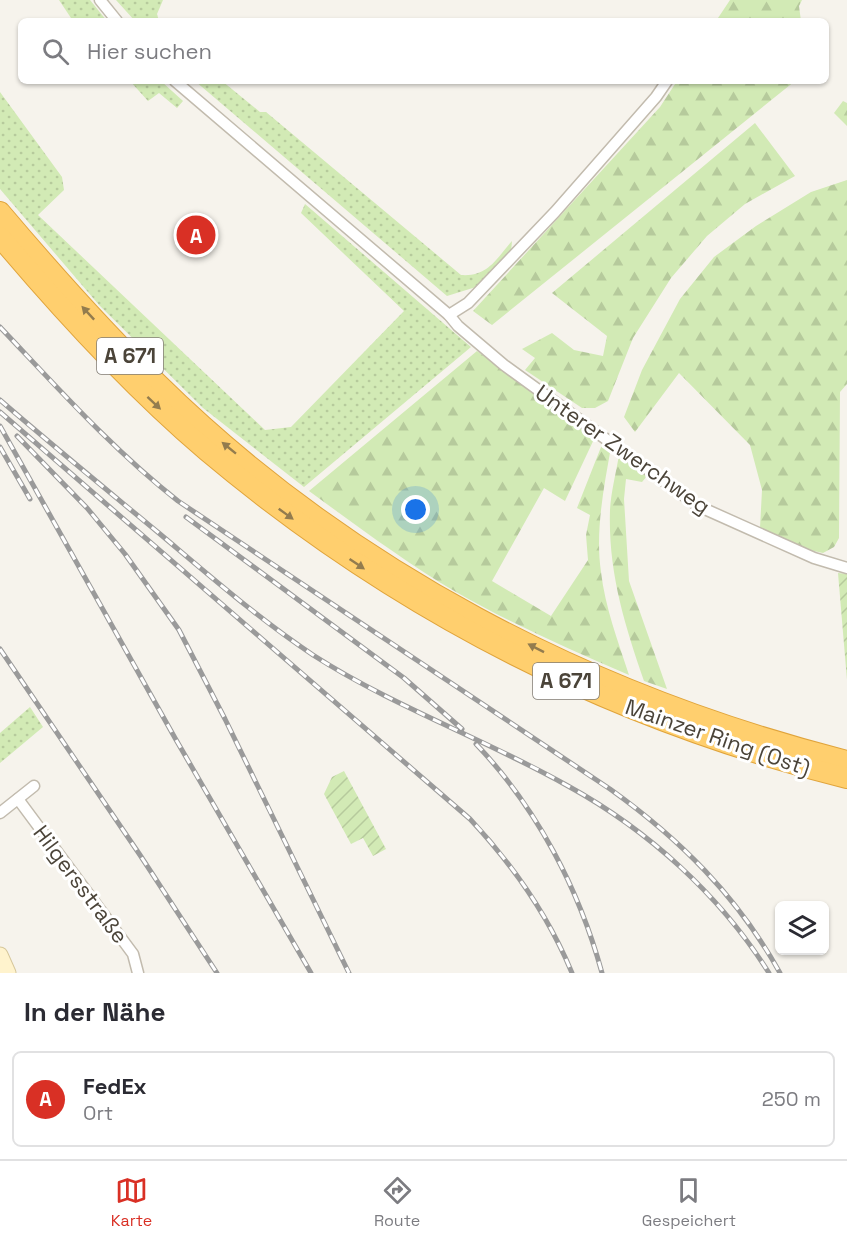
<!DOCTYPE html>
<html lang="de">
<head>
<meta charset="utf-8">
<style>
  body { margin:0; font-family:"Space Grotesk",sans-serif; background:#f7f7f7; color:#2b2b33 }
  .controls { position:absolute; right:18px; bottom:18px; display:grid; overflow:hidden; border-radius:9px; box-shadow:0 2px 4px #0004 }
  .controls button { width:54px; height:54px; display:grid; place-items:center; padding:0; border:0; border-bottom:2px solid #e1e1e2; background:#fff; color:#2b2b33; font:30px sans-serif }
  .you { position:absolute; left:416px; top:510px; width:21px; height:21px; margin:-15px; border:4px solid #fff; border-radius:50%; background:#1a73e8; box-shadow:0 0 0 9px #1a73e833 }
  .badge { display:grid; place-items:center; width:39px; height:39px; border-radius:50%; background:#d93025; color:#fff; font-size:20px; font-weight:700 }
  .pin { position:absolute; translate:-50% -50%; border:3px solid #fff; box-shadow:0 2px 6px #0006 }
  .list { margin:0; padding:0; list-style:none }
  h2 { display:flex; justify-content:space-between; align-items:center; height:78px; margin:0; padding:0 24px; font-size:26px }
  h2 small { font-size:20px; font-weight:400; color:#7c7c81 }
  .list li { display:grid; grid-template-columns:39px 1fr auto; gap:18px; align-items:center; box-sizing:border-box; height:96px; margin:0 12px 12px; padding:0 12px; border:2px solid #e1e1e2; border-radius:9px }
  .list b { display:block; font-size:22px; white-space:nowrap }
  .list p { margin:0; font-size:20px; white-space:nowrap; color:#7c7c81 }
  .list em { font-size:20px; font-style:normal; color:#7c7c81 }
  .icon { flex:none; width:33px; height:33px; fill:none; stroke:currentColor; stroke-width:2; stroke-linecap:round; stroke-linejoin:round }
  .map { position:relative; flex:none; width:847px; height:973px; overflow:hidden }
  .search { position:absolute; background:#fff; box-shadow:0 2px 4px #0004; left:18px; right:18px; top:18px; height:66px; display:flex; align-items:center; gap:15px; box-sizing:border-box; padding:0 21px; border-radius:9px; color:#7c7c81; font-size:22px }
  .sheet { height:186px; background:#fff }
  nav { display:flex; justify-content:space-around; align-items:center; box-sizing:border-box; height:84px; border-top:2px solid #e1e1e2; background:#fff; font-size:16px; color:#7c7c81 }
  nav a { display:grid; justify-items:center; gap:3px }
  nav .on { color:#d93025 }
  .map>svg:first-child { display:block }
  .grass { fill:url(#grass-dots) }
  .forest { fill:url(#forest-firs) }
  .garden { fill:url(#garden-furrows) }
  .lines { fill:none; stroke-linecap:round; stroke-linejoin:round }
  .minor-casing { stroke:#c2bbae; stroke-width:13 }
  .secondary-casing { stroke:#d6c79b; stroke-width:17 }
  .motorway-casing { stroke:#e0a43c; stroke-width:22 }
  .minor { stroke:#fff; stroke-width:10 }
  .secondary { stroke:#fff3cd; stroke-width:15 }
  .motorway { stroke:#ffcf6e; stroke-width:20 }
  .rail-casing { stroke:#9a9a9a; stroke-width:5 }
  .rail { stroke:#fff; stroke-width:3; stroke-dasharray:9; stroke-linecap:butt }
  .oneway { fill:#937c4e }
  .labels { text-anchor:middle; stroke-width:6; stroke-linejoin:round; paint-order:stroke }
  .shield { fill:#fff; stroke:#817c74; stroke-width:1.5 }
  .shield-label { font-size:21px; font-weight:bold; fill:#4b4439 }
  .street-label { font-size:22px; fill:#4b4439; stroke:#fff }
</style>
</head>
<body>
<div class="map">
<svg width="847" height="973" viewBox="0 0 847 973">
  <defs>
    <pattern id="grass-dots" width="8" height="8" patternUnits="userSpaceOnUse" patternTransform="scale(1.5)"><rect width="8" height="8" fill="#d2eab5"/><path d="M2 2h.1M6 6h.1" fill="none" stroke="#b6ca9c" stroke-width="1.8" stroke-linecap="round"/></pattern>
    <pattern id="forest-firs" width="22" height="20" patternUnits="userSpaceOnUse" patternTransform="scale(1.5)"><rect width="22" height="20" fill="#d2eab5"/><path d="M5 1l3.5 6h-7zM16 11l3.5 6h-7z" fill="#b6ca9c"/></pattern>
    <pattern id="garden-furrows" width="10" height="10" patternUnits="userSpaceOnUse" patternTransform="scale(1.5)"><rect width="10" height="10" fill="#d2eab5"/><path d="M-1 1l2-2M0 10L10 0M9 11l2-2" fill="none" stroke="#b6ca9c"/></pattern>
  </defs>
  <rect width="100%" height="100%" fill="#f6f3ec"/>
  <g class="grass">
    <polygon points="59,0 90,0 107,21 73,21"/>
    <polygon points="116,0 163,0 157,14 159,21 135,21"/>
    <polygon points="130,81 161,81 183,101 177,108 159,93 148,101"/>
    <path d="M 195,81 L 222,81 L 260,112 L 266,112 L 461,275 C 488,277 496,259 512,241 L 511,252 L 476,287 L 447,296 Z"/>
    <polygon points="0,92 62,177 64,190 38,215 265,430 291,427 404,311 301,213 305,204 471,347 304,487 203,408 99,305 0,189"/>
    <polygon points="30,707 43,727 0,763 0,733"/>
  </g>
  <g class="forest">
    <polygon points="730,0 802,0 799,6 801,21 716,21"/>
    <polygon points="677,81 795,81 492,325 473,311 660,107"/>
    <polygon points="843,101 847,103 847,126 834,113"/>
    <polygon points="755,123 795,176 745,204 707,236 671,278 633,338 608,401 595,408 582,408 525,370 535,358 522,349 552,333 574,350 603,356 607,336 552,293"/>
    <polygon points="847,180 847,384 840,392 839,538 834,547 823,553 805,549 760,528 762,490 750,445 679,373 635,432 624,417 642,370 680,299 714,257 756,226 811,192"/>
    <path d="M 477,351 L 595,437 L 565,501 L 544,488 L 492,581 L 551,616 L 588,560 L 586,535 L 590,515 L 577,508 L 603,442 L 611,447 C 604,487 595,531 601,572 C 605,607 618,641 629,675 C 570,650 512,624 456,592 C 405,562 357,526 309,491 Z"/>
    <path d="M 619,455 L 647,476 L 642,482 L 626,479 L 624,499 L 629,581 L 667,689 L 644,681 C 624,623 608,571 610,510 C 611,492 616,473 619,455 Z"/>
  </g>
  <g class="garden">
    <polygon points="838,573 847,574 847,680"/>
    <polygon points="344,771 386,849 373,856 363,838 351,844 324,794 332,777"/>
  </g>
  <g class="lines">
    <g class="minor-casing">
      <g id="minor">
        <polyline points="100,0 117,21"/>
        <polyline points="175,81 449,315 458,326 504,365 698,506 814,558 847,568"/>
        <polyline points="449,315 468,303 555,212 656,97 667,81"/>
        <polyline points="18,799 133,954 138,973"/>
        <polyline points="0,813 34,786"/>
      </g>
    </g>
    <g class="secondary-casing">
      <polyline id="secondary" points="0,955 8,973"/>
    </g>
    <g class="motorway-casing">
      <g id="motorway">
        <path d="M 0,212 C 50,271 101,329 157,383 C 347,570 590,696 847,761"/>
        <path d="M 0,237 C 64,313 132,387 207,451 C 395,609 609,719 847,778"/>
      </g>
    </g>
    <use href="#minor" class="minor"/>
    <use href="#secondary" class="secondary"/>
    <use href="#motorway" class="motorway"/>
    <g class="rail-casing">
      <g id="rail">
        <path d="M 0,327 C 57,387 112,449 178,501 L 610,789 C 680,839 738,897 780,973"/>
        <path d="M 0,400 C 53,446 107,490 160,534 C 210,576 259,619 313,655 C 394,707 485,739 568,786 C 648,830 720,895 769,973"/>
        <path d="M 0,412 L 470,819 C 513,865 548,915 572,973"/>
        <polyline points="0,426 175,738 311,973"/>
        <polyline points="17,436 87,508 125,554 179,630 225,719 349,973"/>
        <polyline points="0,447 30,499"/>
        <polyline points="186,517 404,678 462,729"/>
        <polyline points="0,649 140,855 217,973"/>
        <path d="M 476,744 C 537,808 579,889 602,973"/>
      </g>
    </g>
    <use href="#rail" class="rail"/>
  </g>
  <defs><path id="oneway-solid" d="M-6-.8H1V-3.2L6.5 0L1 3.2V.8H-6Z" transform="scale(1.5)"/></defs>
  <g class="oneway">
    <use href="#oneway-solid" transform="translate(88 313) rotate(-133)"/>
    <use href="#oneway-solid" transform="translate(154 403) rotate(43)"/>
    <use href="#oneway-solid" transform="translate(229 448) rotate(-141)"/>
    <use href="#oneway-solid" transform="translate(286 514) rotate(36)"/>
    <use href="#oneway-solid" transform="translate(357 564) rotate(34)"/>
    <use href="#oneway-solid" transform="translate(536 648) rotate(-153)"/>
  </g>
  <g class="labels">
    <g class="shield">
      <rect x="97" y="338" width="66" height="36" rx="4.5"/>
      <rect x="533" y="663" width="66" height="36" rx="4.5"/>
    </g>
    <g class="shield-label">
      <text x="130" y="363">A 671</text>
      <text x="566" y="688">A 671</text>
    </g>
    <g class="street-label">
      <text transform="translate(623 449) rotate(35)" y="8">Unterer Zwerchweg</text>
      <text transform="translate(718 737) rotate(19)" y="8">Mainzer Ring (Ost)</text>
      <text transform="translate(81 884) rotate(53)" y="8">Hilgersstraße</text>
    </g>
  </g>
</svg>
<div class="controls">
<button><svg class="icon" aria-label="layers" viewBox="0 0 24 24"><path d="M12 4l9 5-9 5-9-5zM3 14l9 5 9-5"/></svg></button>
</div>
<div class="you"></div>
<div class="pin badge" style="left:196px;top:235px">A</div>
<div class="search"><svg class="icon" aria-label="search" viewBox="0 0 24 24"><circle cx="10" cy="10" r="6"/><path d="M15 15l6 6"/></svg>Hier suchen</div>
</div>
<section class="sheet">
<h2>In der Nähe<small></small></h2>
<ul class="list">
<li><span class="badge">A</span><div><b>FedEx</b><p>Ort</p></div><em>250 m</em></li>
</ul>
</section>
<nav>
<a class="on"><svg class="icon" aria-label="map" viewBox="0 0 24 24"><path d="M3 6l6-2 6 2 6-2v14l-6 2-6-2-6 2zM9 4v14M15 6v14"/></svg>Karte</a>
<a><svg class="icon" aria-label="directions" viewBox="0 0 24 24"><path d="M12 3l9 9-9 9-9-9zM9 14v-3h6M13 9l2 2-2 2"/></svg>Route</a>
<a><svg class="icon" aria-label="saved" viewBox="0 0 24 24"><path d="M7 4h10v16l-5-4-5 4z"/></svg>Gespeichert</a>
</nav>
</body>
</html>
